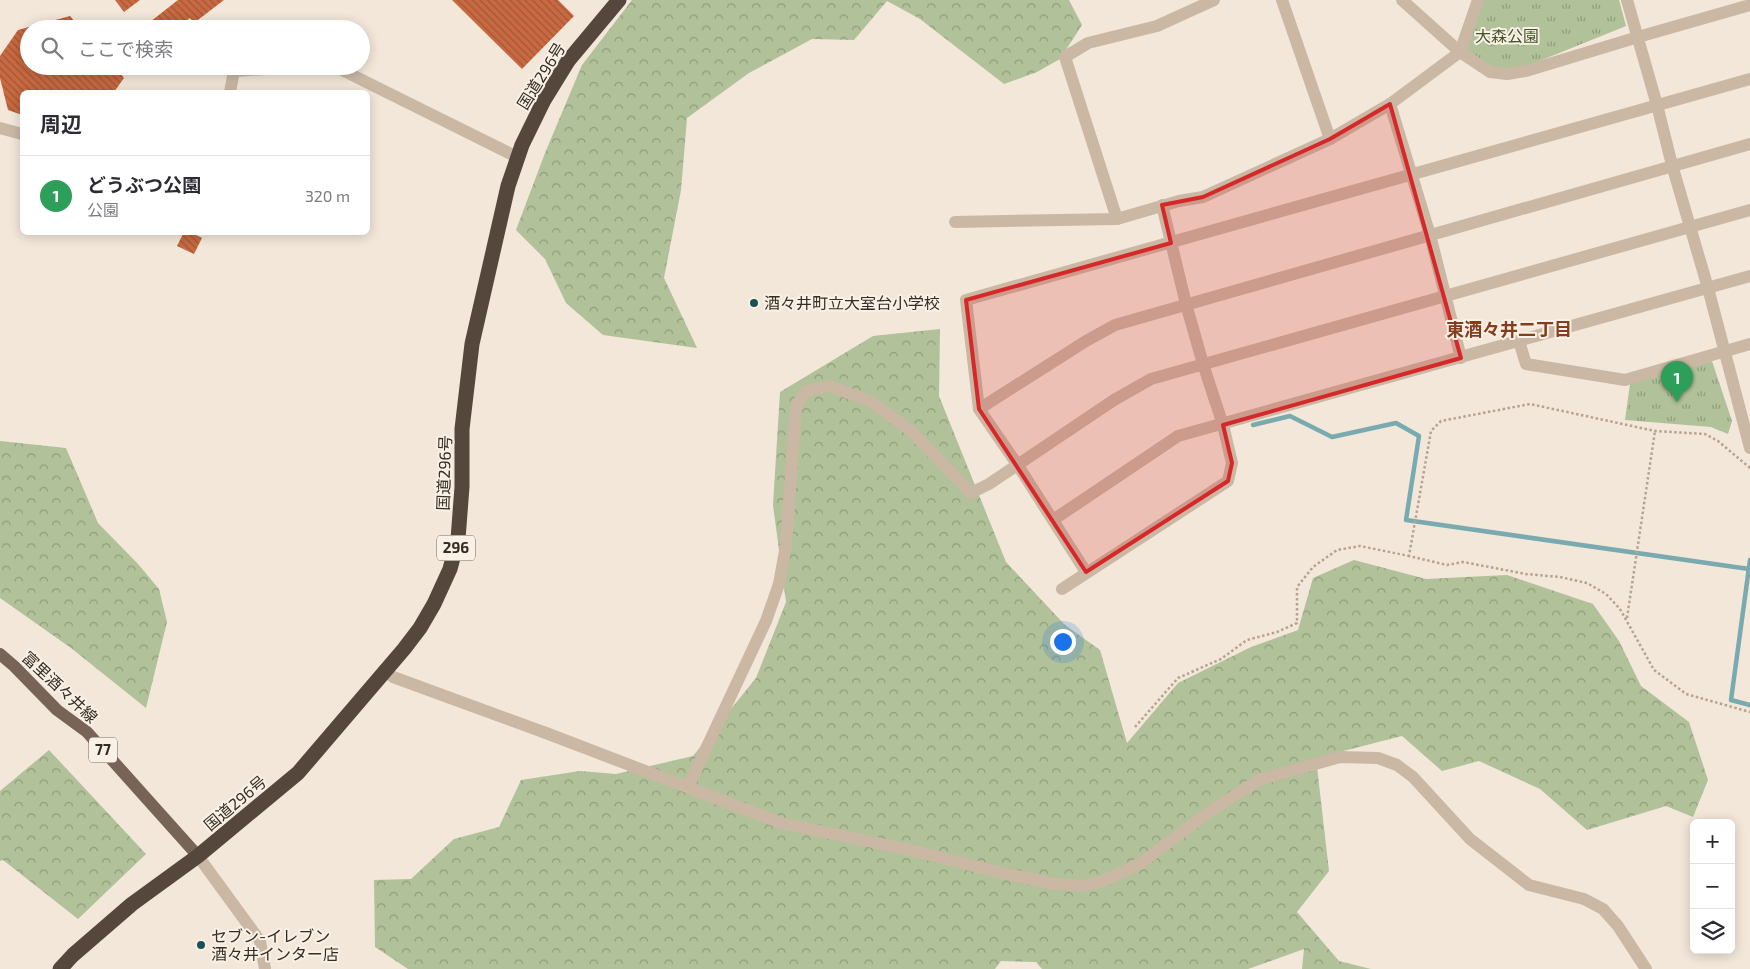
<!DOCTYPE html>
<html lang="ja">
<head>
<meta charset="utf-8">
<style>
  body { margin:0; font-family:"Exo 2","Noto Sans JP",sans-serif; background:#f7f7f7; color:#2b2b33 }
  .controls { position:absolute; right:15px; bottom:15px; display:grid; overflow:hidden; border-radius:8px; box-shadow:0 2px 12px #0003 }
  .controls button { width:45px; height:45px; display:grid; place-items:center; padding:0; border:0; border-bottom:1px solid #e1e1e2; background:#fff; color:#2b2b33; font:25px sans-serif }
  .you { position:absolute; left:1062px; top:641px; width:18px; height:18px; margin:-12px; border:4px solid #fff; border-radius:50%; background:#1a73e8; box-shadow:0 0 0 8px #1a73e833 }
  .badge { display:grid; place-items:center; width:32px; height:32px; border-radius:50%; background:#1c5057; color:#fff; font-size:16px; font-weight:700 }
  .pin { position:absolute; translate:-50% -41px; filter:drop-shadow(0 1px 2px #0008) }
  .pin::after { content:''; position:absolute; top:26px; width:18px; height:15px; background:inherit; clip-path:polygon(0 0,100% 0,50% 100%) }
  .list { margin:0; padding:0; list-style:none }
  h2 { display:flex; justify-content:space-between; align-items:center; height:65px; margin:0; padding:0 20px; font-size:21px }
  h2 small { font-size:16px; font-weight:400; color:#7c7c81 }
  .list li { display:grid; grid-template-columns:32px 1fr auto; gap:15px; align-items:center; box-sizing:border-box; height:80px; padding:0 20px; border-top:1px solid #e1e1e2 }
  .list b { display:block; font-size:19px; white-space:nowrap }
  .list p { margin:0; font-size:16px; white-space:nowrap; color:#7c7c81 }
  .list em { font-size:16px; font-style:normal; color:#7c7c81 }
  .icon { flex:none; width:28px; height:28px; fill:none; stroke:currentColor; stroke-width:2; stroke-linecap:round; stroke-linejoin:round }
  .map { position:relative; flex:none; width:1750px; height:969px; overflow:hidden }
  .search { position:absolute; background:#fff; box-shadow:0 2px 12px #0003; left:20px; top:20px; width:350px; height:55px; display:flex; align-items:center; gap:12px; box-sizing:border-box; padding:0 18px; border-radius:28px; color:#7c7c81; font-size:19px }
  .panel { position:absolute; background:#fff; box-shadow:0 2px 12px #0003; left:20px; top:90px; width:350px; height:145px; border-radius:8px }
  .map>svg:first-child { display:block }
  .forest { fill:url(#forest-crowns) }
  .park { fill:url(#park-tufts) }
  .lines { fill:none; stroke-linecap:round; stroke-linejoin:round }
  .stream { stroke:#78aaaf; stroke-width:4.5 }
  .building { fill:url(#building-back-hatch) }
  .path { stroke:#b6a28f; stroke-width:2.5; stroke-dasharray:2.5 2.5; stroke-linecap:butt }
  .minor { stroke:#cab8a5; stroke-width:12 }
  .major { stroke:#786457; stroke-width:12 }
  .highway { stroke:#56473d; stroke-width:15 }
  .marked { fill:#d62828; fill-opacity:0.2; stroke:#d62828; stroke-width:4; stroke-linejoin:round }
  .poi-dot { fill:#1c5057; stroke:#f9f1e5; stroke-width:2 }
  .labels { text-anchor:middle; stroke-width:4; stroke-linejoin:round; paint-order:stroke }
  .shield { fill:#f9f1e5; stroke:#70675f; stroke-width:1 }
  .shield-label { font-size:15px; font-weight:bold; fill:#352c26 }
  .park-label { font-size:16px; fill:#42542a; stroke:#f9f1e5 }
  .street-label { font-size:16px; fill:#352c26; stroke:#f9f1e5 }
  .poi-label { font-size:16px; fill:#352c26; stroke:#f9f1e5; text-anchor:start }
  .neighbourhood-label { font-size:18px; font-weight:bold; fill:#853d1e; stroke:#f9f1e5 }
</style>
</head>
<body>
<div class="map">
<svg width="1750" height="969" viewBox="0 0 1750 969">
  <defs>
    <pattern id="forest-crowns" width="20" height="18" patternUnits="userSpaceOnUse" patternTransform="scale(1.25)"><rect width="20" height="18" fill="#b1c199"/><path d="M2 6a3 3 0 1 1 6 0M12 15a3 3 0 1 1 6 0" fill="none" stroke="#919d7d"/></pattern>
    <pattern id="park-tufts" width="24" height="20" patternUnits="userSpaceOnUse" patternTransform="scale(1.25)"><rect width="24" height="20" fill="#b1c199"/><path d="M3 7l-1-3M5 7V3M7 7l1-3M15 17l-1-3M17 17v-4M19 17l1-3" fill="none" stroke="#919d7d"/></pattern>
    <pattern id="building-back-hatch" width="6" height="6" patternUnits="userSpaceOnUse" patternTransform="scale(1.25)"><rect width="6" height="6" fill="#c86941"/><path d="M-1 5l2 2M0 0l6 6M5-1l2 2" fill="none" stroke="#a35736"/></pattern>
  </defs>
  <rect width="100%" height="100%" fill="#f2e7d9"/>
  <g class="forest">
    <polygon points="632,0 1069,0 1082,25 1060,59 1037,72 1004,84 920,19 887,1 854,40 812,39 749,73 687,118 681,190 664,278 697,348 603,335 566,303 545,259 516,230 545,153 582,65"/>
    <polygon points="940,329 939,396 1006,562 1065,625 1100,650 1127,743 1178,683 1251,647 1298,630 1313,578 1354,560 1426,579 1507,575 1593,604 1619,641 1641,686 1689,722 1708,780 1693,817 1666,806 1587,830 1540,789 1479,761 1442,771 1402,736 1316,758 1329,871 1297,912 1339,961 1371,969 1302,969 1304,949 1248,969 1042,969 1036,962 1001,961 995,969 408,969 375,947 374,880 411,879 454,839 499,827 521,780 580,771 616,774 693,756 756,678 786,602 773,505 780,392 873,336"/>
    <polygon points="0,441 66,448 98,523 138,564 159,589 167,622 146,708 71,648 0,598"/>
    <polygon points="49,750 146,854 78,919 3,860 0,861 0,791"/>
  </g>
  <g class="park">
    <polygon points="1478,0 1619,0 1626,26 1512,72 1490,72 1460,52"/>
    <polygon points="1712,361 1732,421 1728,434 1711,427 1625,420 1630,384"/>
  </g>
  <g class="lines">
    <g class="stream">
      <polyline points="1253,425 1290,416 1332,437 1396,423 1419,436 1406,520 1749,569"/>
      <polyline points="1750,560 1731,700 1750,705"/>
    </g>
  </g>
  <g class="building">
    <polygon points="115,0 140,0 124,12"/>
    <polygon points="178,0 224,0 194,23 190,18 176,29 141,29"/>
    <polygon points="452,0 558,0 574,16 522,69"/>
    <polygon points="70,16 81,29 37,29 37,25"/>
    <polygon points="29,27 29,66 114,66 124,78 114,92 22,92 22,115 8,110 0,78 0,56 18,30"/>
    <polygon points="184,232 190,232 202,238 194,254 177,246"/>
  </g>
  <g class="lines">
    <g class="path">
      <polyline points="1750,468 1718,441 1705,434 1655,431 1530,404 1441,421 1431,431 1409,556 1447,565 1463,562 1526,574 1560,577 1587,583 1606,594 1620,609 1654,670 1686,694 1750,712"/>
      <polyline points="1627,618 1655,431"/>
      <polyline points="1135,727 1178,678 1221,659 1247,640 1277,632 1297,623 1297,587 1313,567 1337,550 1360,546 1409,556"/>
    </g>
    <g class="minor">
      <polyline points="1282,0 1330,139"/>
      <polyline points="1402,0 1460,52 1490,72 1507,74 1526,71 1638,37 1750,5"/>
      <polyline points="1627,0 1657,105 1672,165 1708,288 1750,448"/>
      <polyline points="334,66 517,157"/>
      <polyline points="230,92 234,71 306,66"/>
      <polyline points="1390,104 1430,235 1461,358"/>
      <polyline points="0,128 22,134"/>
      <polyline points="1117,219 1065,57 1088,43 1157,26 1214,0"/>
      <polyline points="955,222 1117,219 1179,201 1203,197 1330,139 1390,104 1460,52 1478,0"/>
      <polyline points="1519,341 1526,364 1625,380 1750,344"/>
      <polyline points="979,409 1086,341 1115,325 1750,144"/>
      <polyline points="1053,520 1178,436 1750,276"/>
      <polyline points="1086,572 1017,464 979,409 966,300 1750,79"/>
      <polyline points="1062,589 1228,481 1232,463 1223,425 1203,364 1186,304 1162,205"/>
      <polyline points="384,670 393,677 546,733 781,823 915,851 1002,873 1056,884 1082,886 1103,881 1141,863 1209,812 1259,780 1340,757 1378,758 1397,765 1413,777 1470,839 1529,885 1584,899 1603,909 1618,926 1646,969"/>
      <polyline points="688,787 766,621 779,584 786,545 796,407 806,391 830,386 872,402 911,431 971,493 989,484 1114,400 1151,379 1750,210"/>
      <polyline points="198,856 260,941 265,969"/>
    </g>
    <polyline class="major" points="0,654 14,666 57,710 87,732 198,856"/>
    <polyline class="highway" points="60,969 73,955 132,904 198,856 298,773 404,649 420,628 434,604 450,569 458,539 462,487 462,429 472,344 508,186 522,145 544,100 568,61 619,0"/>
  </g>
  <path class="marked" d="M 1390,104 L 1461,358 L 1223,425 L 1232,463 L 1228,481 L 1086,572 L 979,409 L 966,300 L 1171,243 L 1162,205 L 1203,197 L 1330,139 Z"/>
  <g class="poi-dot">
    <circle cx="754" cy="303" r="5"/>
    <circle cx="201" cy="945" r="5"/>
  </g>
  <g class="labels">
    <g class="shield">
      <rect x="437" y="535.5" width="38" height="25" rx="4"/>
      <rect x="89" y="737.5" width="28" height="25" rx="4"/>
    </g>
    <g class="shield-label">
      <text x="456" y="553">296</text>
      <text x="103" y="755">77</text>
    </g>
    <g class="park-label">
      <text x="1507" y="42">大森公園</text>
    </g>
    <g class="street-label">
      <text transform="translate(541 76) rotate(-58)" y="6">国道296号</text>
      <text transform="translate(444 473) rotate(-88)" y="6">国道296号</text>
      <text transform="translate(60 687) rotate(43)" y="6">富里酒々井線</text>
      <text transform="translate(235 803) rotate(-40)" y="6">国道296号</text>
    </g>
    <g class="poi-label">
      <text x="764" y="309">酒々井町立大室台小学校</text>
      <text x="211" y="942">セブン-イレブン<tspan x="211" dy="18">酒々井インター店</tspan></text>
    </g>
    <g class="neighbourhood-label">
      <text x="1509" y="336">東酒々井二丁目</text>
    </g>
  </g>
</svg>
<div class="controls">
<button>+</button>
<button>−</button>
<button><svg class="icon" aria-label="layers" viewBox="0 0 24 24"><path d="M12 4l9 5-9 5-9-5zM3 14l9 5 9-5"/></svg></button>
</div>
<div class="you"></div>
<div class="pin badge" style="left:1677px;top:402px;background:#2e9e5b">1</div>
<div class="search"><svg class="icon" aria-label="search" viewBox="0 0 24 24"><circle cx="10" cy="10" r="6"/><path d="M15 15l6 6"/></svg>ここで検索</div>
<section class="panel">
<h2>周辺<small></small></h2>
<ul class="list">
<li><span class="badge" style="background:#2e9e5b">1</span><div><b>どうぶつ公園</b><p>公園</p></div><em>320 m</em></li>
</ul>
</section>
</div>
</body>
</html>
